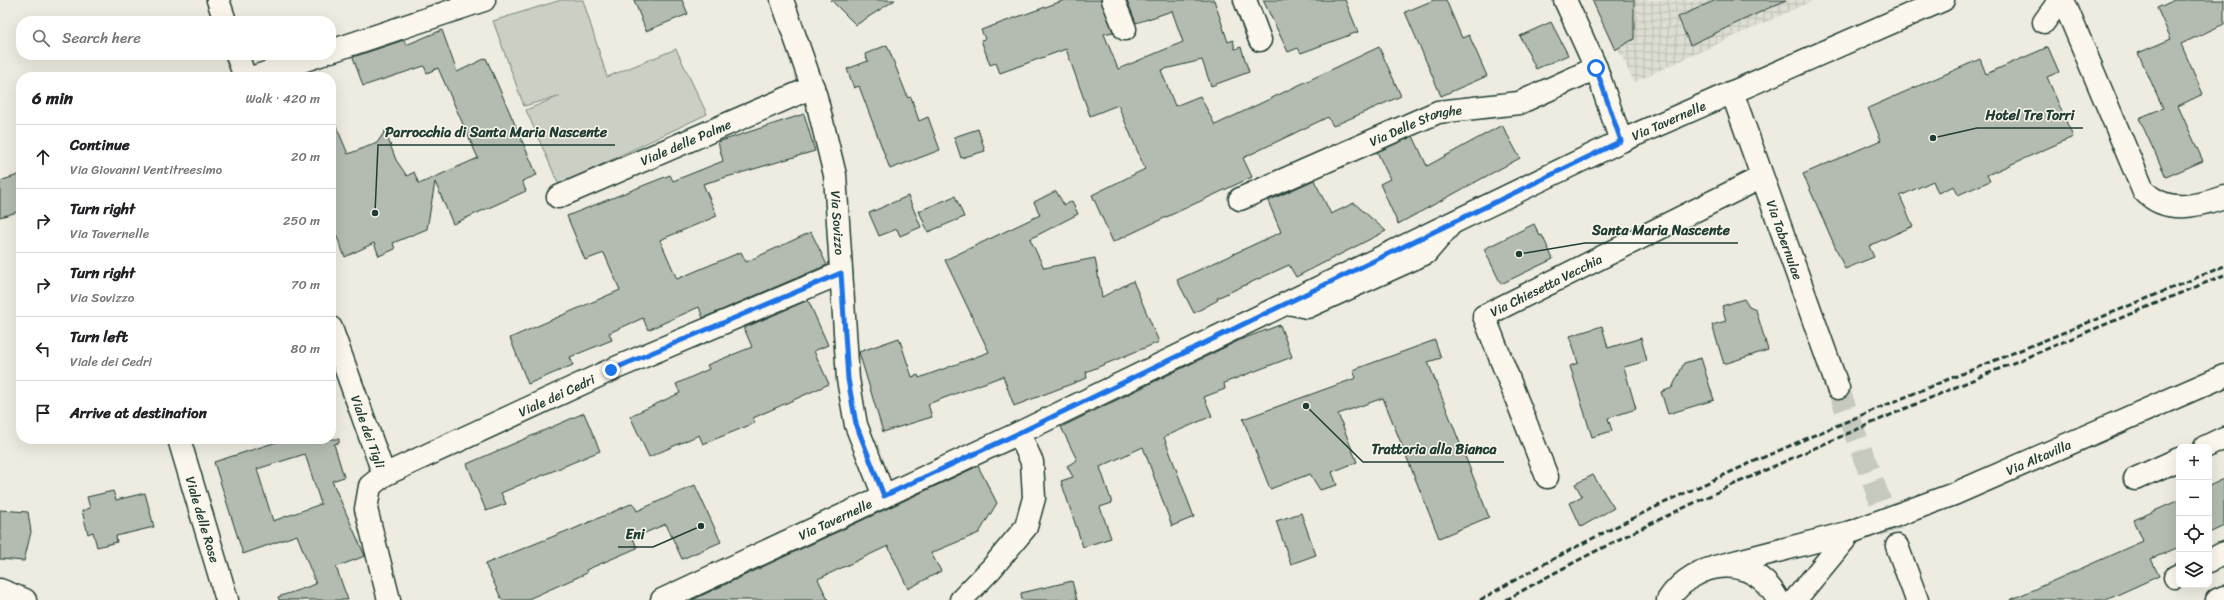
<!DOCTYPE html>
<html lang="en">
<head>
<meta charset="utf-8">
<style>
  body { margin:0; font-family:Sriracha,sans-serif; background:#f2f2f2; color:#202124 }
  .controls { position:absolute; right:12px; bottom:12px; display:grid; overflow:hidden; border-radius:8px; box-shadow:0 4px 16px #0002 }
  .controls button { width:36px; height:36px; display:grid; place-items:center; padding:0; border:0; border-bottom:1px solid #e0e0e0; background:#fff; color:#202124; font:20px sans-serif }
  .stop { position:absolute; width:12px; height:12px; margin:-9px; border:3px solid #1a73e8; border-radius:50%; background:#fff }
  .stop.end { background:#1a73e8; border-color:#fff; box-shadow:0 1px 4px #0008 }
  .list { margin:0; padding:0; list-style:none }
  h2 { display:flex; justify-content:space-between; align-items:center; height:52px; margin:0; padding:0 16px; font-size:17px }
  h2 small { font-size:13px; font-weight:400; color:#757577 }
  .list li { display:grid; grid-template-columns:26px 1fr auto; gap:12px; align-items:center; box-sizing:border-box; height:64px; padding:0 16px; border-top:1px solid #e0e0e0 }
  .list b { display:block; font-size:15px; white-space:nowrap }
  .list p { margin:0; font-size:13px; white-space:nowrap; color:#757577 }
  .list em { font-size:13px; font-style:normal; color:#757577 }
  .icon { flex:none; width:22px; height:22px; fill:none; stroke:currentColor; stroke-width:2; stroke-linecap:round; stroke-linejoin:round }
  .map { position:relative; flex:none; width:2224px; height:600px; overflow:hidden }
  .search { position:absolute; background:#fff; box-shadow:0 4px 16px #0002; left:16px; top:16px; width:320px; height:44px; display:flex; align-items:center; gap:10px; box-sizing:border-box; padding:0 14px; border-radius:16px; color:#757577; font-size:15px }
  .panel { position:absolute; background:#fff; box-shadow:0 4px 16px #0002; left:16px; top:72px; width:320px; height:372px; border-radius:16px }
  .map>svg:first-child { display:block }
  .industrial { fill:url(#industrial-grid) }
  .grass { fill:#cbcfc4; stroke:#75867c }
  .building { fill:#b4bbb0; stroke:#1f3d34; fill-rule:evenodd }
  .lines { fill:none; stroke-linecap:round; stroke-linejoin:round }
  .minor-tunnel { stroke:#c5c9be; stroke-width:22; stroke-dasharray:22 11; stroke-linecap:butt }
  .minor-casing { stroke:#1f3d34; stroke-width:25 }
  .major-casing { stroke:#1f3d34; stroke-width:25 }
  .minor { stroke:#fbf7ec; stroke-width:22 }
  .major { stroke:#fbf7ec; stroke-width:22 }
  .rail { stroke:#1f3d34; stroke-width:3; stroke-dasharray:6 3; stroke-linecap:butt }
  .major-bridge-casing { stroke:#1f3d34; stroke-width:25; stroke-linecap:butt }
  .major-bridge { stroke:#fbf7ec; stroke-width:22 }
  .route { stroke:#1a73e8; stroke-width:5 }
  .labels { text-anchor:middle; stroke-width:3; stroke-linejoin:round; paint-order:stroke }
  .street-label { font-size:13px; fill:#1f3d34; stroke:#fbf7ec }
  .leader { fill:none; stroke:#1f3d34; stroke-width:1.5 }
  .callout-dot { fill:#1f3d34; stroke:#fbf7ec; stroke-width:1.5 }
  .callout-label { font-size:14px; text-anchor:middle; font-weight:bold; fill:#1f3d34; stroke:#fbf7ec; stroke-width:3; stroke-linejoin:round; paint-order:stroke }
</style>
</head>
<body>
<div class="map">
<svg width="2224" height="600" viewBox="0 0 2224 600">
  <defs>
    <pattern id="industrial-grid" width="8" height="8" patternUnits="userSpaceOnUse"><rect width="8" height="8" fill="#ddddd2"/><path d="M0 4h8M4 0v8" fill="none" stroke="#bdbfb5"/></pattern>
  </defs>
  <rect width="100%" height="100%" fill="#eeece1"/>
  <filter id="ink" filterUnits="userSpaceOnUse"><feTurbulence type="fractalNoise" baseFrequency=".025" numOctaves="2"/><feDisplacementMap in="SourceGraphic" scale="8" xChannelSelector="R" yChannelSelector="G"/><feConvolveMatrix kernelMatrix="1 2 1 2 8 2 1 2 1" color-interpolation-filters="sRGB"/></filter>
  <g filter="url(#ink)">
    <polygon class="industrial" points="1594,0 1814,0 1634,82"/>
    <polygon class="grass" points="561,0 583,0 607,77 676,49 707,114 559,185 526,110 560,96 524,106 493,21"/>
    <g class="building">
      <polygon points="634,0 682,0 688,14 646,31"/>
      <polygon points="831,0 895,0 856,25"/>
      <polygon points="1065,0 1101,0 1113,32 1104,34 1118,69 1183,42 1172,11 1136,23 1127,0 1214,0 1228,42 1233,40 1235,49 1241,47 1249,72 1211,86 1202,60 1161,70 1175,106 1200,96 1215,125 1379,47 1401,96 1333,126 1328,117 1243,158 1252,177 1113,242 1092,195 1145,169 1118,105 1090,116 1066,49 1000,73 996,63 990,65 981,40 985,39 981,30"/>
      <polygon points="1263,0 1345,0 1358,32 1301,53 1298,48 1288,52"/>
      <polygon points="1434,0 1446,0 1462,38 1469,35 1487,76 1441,96 1405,12"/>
      <polygon points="1592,0 1634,0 1634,39 1615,50"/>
      <polygon points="1716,0 1786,0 1690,45 1678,17"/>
      <polygon points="2175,0 2224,0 2224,24 2181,44 2203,94 2178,106 2203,161 2166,177 2139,118 2163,108 2138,53 2171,39 2157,8"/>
      <polygon points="1551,22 1568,55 1536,69 1520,36"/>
      <polygon points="442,30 457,72 486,58 537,175 522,181 526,191 453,224 435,182 427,229 393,243 395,249 379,256 374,243 345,257 331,222 331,114 348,154 377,143 385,131 396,160 407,176 414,172 419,184 478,158 438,68 427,73 424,66 363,86 353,57 404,40 406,45"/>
      <polygon points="887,45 908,98 911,97 919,121 928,117 940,150 890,169 859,86 854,88 847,69 868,61 865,54"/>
      <polygon points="2048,47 2059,72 2047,77 2073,137 1987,175 1990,181 1958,195 1954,186 1938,193 1933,181 1900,196 1913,226 1869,246 1874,257 1845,269 1803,174 1881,140 1868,108 1980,59 1986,74"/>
      <polygon points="804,114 815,151 703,184 717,216 660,240 677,279 741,252 746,262 811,232 827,265 703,318 699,307 648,330 643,318 609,333 612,340 570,357 573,365 528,384 510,338 620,290 604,253 585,260 567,216 670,175 673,181 723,161 718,142"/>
      <polygon points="1502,125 1520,158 1398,224 1380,184 1390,179 1377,152 1413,136 1427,166"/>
      <polygon points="978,129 985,151 961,158 954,137"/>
      <polygon points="21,174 21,211 0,217 0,181"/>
      <polygon points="1314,180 1331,214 1354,203 1386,231 1296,277 1289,265 1217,298 1218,300 1194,313 1177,280 1281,232 1268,201"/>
      <polygon points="1056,191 1064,205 1072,201 1078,214 1030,239 1044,268 1095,258 1102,297 1133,281 1159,342 1086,372 1087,378 1014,406 1003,376 928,404 932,417 883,432 859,352 899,338 912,377 918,375 919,378 989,352 945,260 1040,215 1034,202"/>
      <polygon points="908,196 921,227 900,236 897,229 879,236 869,213"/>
      <polygon points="955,196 964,217 928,232 919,211"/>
      <polygon points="1534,224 1540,236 1542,235 1553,259 1501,284 1484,249"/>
      <polygon points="1744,299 1749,307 1756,310 1768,350 1724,364 1712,325 1726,321 1722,306"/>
      <polygon points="808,300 828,345 814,351 829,384 753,418 755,423 703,444 699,435 649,457 630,416 680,393 676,384 709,369 707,365 752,347 744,328"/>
      <polygon points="1280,325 1292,357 1224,383 1225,389 1204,397 1212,416 1164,437 1194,517 1172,526 1143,447 1100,467 1112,503 1100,507 1111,538 1083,547 1061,481 1073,477 1067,466 1077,460 1061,427 1242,339"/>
      <polygon points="1602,326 1608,348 1641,338 1647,361 1624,367 1636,409 1608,418 1612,431 1592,437 1570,366 1578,363 1570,336"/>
      <polygon points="1435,340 1441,358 1428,362 1489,517 1439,538 1383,398 1338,414 1357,462 1332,472 1337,485 1320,490 1310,474 1270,489 1243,419 1356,378 1353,370"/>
      <polygon points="1701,358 1714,400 1668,414 1661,392 1672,388 1684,363"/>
      <polygon points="584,413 600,451 501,493 506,504 486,511 467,464"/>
      <path d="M 286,439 L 339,439 L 339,443 L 334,444 L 344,477 L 332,481 L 365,556 L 336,567 L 348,600 L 279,600 L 278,597 L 316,584 L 297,535 L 243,554 L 214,462 ZM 305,454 L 321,504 L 273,521 L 257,469 Z"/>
      <polygon points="978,466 997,503 979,533 931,553 941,571 908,589 888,546 818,579 828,600 692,600"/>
      <polygon points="1593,475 1614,508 1581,527 1570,503 1582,496 1575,484"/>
      <polygon points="2224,479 2224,526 2209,533 2209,486"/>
      <polygon points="695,485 721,542 682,559 666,524 633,538 637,548 586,570 587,573 526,600 502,600 485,564 569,530 569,531 633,503 637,511"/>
      <polygon points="113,491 116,500 145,493 154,527 116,536 117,542 97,547 93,532 88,534 82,511 90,508 87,497"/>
      <polygon points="2179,500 2179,547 2151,559 2159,576 2106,600 2010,600 2143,541 2134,520"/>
      <polygon points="0,510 28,512 31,532 24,561 0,559"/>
      <polygon points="1301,513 1316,555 1291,564 1276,521"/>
      <polygon points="1072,581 1077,600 1022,600 1021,593"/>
    </g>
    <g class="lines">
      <polyline class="minor-tunnel" points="1838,388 1897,546"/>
      <g class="minor-casing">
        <g id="minor">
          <polyline points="218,0 225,21"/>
          <path id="s1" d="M 782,0 L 816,97 L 835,175 L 848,379 L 856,425 L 884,496"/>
          <polyline points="1113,0 1125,29"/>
          <polyline points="1245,0 1260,40"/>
          <polyline points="1565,0 1596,68 1621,141"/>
          <path d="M 2063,0 L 2143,190 C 2166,215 2197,206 2224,197"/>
          <polyline points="2044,22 2060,0"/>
          <polyline points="331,51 484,0"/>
          <polyline points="237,55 245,77"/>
          <polyline points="254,77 320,55"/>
          <path id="s2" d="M 1732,92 L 1838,388"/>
          <path id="s3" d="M 558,197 L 813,87"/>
          <path id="s4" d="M 1240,199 L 1438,112 L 1519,103 L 1596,68"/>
          <polyline points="1288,303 1307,307 1426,253 1451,224"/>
          <path id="s5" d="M 331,328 L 384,475 L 370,486 L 366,509 L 389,600"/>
          <path id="s6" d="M 179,439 L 227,600"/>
          <polyline points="2205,447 2224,438"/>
          <path id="s7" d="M 384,475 L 611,370 L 841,273"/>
          <path id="s8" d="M 1547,477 L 1484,316 L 1762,177"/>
          <polyline points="2135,479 2179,459"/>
          <polyline points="1897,546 1917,600"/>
          <polyline points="2209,561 2224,553"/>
          <polyline points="2175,577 2179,575"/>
          <polyline points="0,590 25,600"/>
          <polyline points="961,600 991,569 1026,527 1034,498 1032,462 1019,433"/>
          <polyline points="2217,600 2224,597"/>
        </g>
      </g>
      <g class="major-casing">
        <g id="major">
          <path id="s9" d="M 1954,494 L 2224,376"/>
          <polyline points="1715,567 1851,532"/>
          <path id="s10" d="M 662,600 L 1019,433 L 1621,141 L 1943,0"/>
          <path d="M 1668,600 C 1695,559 1753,552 1778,600"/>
          <polyline points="1795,600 1851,532"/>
        </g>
      </g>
      <use href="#minor" class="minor"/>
      <use href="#major" class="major"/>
      <g class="rail">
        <path d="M 1480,600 C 1716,462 1974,373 2224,266"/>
        <path d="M 1506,600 C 1603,544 1705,497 1808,451 C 1946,390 2085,333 2224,275"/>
      </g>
      <g class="major-bridge-casing">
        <polyline id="major-bridge" points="1851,532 1954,494"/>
      </g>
      <use href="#major-bridge" class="major-bridge"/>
    </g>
  </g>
  <g class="lines" filter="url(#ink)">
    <polyline class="route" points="611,370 841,273 848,379 856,424 884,496 1019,433 1621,141 1596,68"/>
  </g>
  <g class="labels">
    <g class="street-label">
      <text dy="5" stroke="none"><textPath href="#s10" startOffset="1115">Via Tavernelle</textPath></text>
      <text dy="5" stroke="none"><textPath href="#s4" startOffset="191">Via Delle Stanghe</textPath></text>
      <text dy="5" stroke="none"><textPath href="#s3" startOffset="139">Viale delle Palme</textPath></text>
      <text dy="5" stroke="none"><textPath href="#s1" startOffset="231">Via Sovizzo</textPath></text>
      <text dy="5" stroke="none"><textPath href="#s2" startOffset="157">Via Tabernulae</textPath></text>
      <text dy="5" stroke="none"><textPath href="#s8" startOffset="242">Via Chiesetta Vecchia</textPath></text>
      <text dy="5" stroke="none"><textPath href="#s7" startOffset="190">Viale dei Cedri</textPath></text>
      <text dy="5" stroke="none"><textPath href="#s5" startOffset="110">Viale dei Tigli</textPath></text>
      <text dy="5" stroke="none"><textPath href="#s9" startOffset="92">Via Altavilla</textPath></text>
      <text dy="5" stroke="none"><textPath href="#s10" startOffset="191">Via Tavernelle</textPath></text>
      <text dy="5" stroke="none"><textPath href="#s6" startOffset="84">Viale delle Rose</textPath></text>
    </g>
  </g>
  <path class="leader" d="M1933 138L1977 128H2083M375 213L378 145H615M1519 254L1585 243H1738M1306 406L1363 462H1504M701 526L653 547H618"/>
  <g class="callout-dot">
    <circle cx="1933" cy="138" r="4"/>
    <circle cx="375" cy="213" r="4"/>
    <circle cx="1519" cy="254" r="4"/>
    <circle cx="1306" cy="406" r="4"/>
    <circle cx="701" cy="526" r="4"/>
  </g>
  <g class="callout-label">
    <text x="2030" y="120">Hotel Tre Torri</text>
    <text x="496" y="137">Parrocchia di Santa Maria Nascente</text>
    <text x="1661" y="235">Santa Maria Nascente</text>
    <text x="1434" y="454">Trattoria alla Bianca</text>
    <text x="635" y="539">Eni</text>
  </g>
</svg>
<div class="controls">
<button>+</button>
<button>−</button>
<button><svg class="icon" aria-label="locate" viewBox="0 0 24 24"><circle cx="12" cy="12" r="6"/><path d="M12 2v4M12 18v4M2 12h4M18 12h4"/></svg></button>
<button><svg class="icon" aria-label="layers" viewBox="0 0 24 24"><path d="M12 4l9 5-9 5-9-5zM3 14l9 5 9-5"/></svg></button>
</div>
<div class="stop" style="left:1596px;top:68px"></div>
<div class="stop end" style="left:611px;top:370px"></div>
<div class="search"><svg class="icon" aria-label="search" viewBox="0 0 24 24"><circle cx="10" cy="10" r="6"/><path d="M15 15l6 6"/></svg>Search here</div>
<section class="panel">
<h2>6 min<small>Walk · 420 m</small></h2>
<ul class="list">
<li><svg class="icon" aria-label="ahead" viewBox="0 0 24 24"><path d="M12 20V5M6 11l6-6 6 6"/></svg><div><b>Continue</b><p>Via Giovanni Ventitreesimo</p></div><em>20 m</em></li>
<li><svg class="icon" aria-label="right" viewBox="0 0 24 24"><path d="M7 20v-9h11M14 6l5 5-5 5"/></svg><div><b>Turn right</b><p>Via Tavernelle</p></div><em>250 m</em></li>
<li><svg class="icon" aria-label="right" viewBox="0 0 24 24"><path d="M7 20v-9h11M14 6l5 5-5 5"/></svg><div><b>Turn right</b><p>Via Sovizzo</p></div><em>70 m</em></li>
<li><svg class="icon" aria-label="left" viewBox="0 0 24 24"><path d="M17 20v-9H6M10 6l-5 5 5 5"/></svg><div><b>Turn left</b><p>Viale dei Cedri</p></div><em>80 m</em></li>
<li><svg class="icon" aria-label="arrive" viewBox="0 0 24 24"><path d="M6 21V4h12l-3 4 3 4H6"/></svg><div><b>Arrive at destination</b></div></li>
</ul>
</section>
</div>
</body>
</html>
